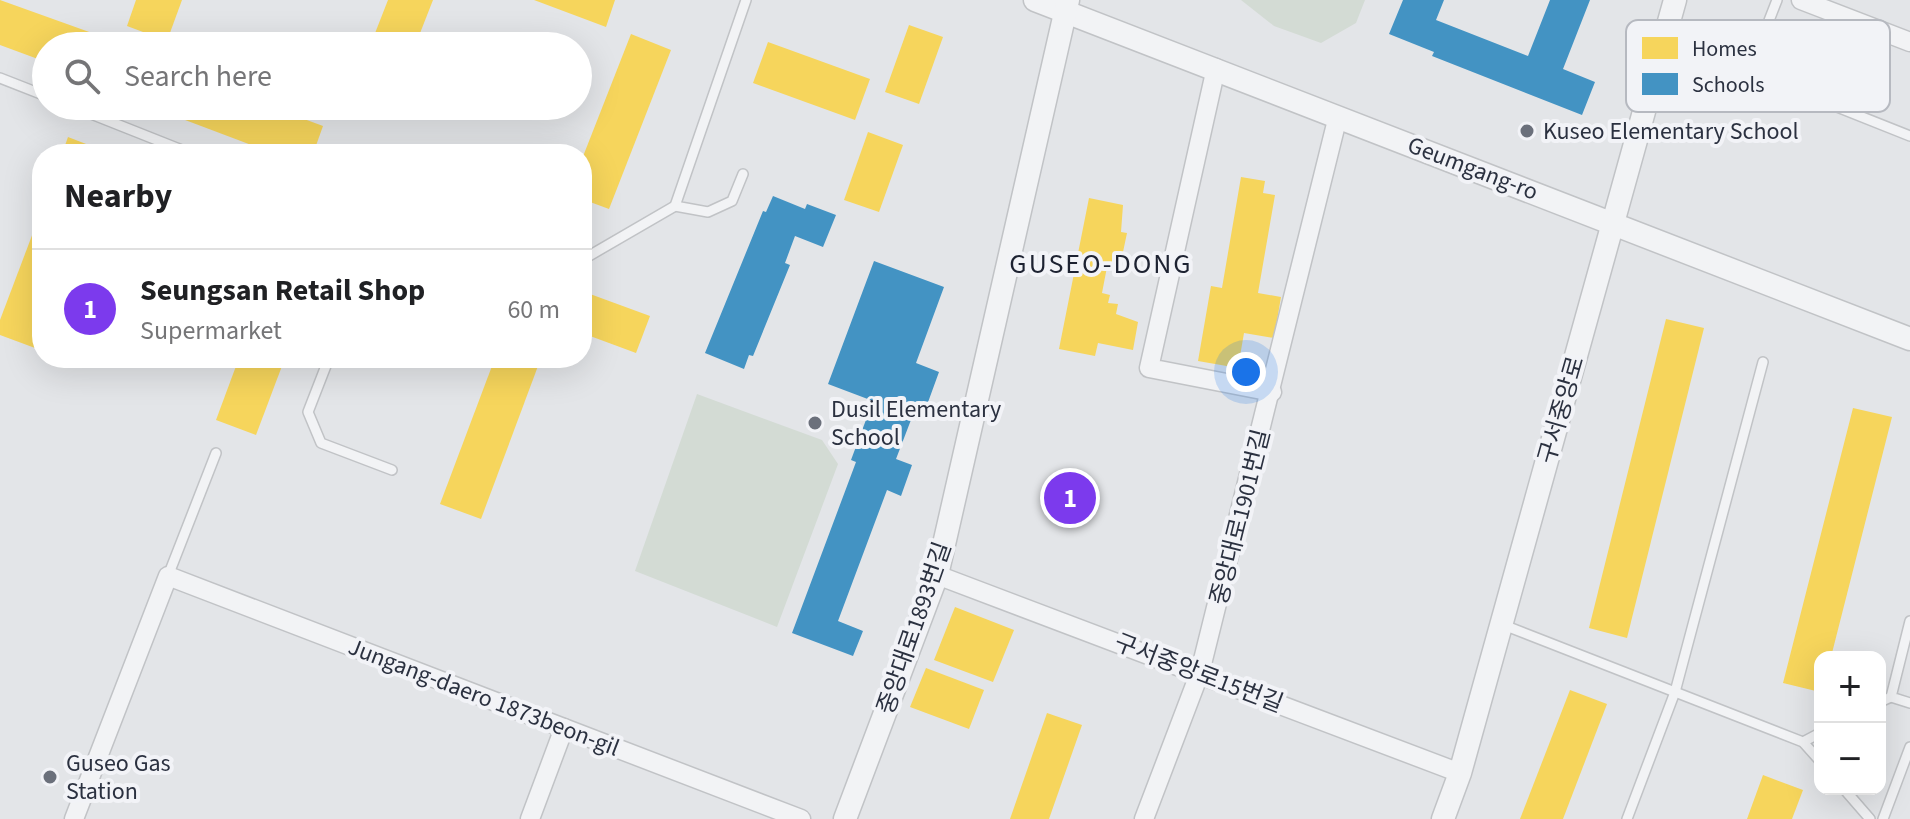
<!DOCTYPE html>
<html lang="en">
<head>
<meta charset="utf-8">
<style>
  body { margin:0; font-family:"Source Sans 3","Noto Sans KR",sans-serif; background:#f2f2f2; color:#202124 }
  .controls { position:absolute; right:24px; bottom:24px; display:grid; overflow:hidden; border-radius:16px; box-shadow:0 8px 32px #0002 }
  .controls button { width:72px; height:72px; display:grid; place-items:center; padding:0; border:0; border-bottom:2px solid #e0e0e0; background:#fff; color:#202124; font:40px sans-serif }
  .you { position:absolute; left:1246px; top:372px; width:28px; height:28px; margin:-20px; border:6px solid #fff; border-radius:50%; background:#1a73e8; box-shadow:0 0 0 12px #1a73e833 }
  .badge { display:grid; place-items:center; width:52px; height:52px; border-radius:50%; background:#7c3aed; color:#fff; font-size:26px; font-weight:700 }
  .pin { position:absolute; translate:-50% -50%; border:4px solid #fff; box-shadow:0 2px 8px #0006 }
  .list { margin:0; padding:0; list-style:none }
  h2 { display:flex; justify-content:space-between; align-items:center; height:104px; margin:0; padding:0 32px; font-size:34px }
  h2 small { font-size:26px; font-weight:400; color:#757577 }
  .list li { display:grid; grid-template-columns:52px 1fr auto; gap:24px; align-items:center; box-sizing:border-box; height:120px; padding:0 32px; border-top:2px solid #e0e0e0 }
  .list b { display:block; font-size:30px; white-space:nowrap }
  .list p { margin:0; font-size:26px; white-space:nowrap; color:#757577 }
  .list em { font-size:26px; font-style:normal; color:#757577 }
  .icon { flex:none; width:44px; height:44px; fill:none; stroke:currentColor; stroke-width:2; stroke-linecap:round; stroke-linejoin:round }
  .map { position:relative; flex:none; width:1910px; height:819px; overflow:hidden }
  .search { position:absolute; background:#fff; box-shadow:0 8px 32px #0002; left:32px; top:32px; width:560px; height:88px; display:flex; align-items:center; gap:20px; box-sizing:border-box; padding:0 28px; border-radius:44px; color:#757577; font-size:30px }
  .panel { position:absolute; background:#fff; box-shadow:0 8px 32px #0002; left:32px; top:144px; width:560px; height:224px; border-radius:32px }
  .map>svg:first-child { display:block }
  .green { fill:#d3dbd4 }
  .homes { fill:#f6d55c }
  .schools { fill:#4393c3 }
  .lines { fill:none; stroke-linecap:round; stroke-linejoin:round }
  .service-casing { stroke:#c1c3c6; stroke-width:12 }
  .minor-casing { stroke:#c1c3c6; stroke-width:21 }
  .tertiary-casing { stroke:#c1c3c6; stroke-width:25 }
  .service { stroke:#f2f3f5; stroke-width:9 }
  .minor { stroke:#f2f3f5; stroke-width:18 }
  .tertiary { stroke:#f2f3f5; stroke-width:22 }
  .poi-dot { fill:#6b707b; stroke:#f2f3f7; stroke-width:3 }
  .labels { text-anchor:middle; stroke-width:8; stroke-linejoin:round; paint-order:stroke }
  .poi-label { font-size:24px; fill:#2b3140; stroke:#f2f3f7; text-anchor:start }
  .street-label { font-size:24px; fill:#2b3140; stroke:#f2f3f7 }
  .quarter-label { font-size:28px; letter-spacing:2px; fill:#1d2231; stroke:#f2f3f7 }
  .key { fill:#f2f3f7; stroke:#b6b9c0; stroke-width:2 }
  .key-label { font-size:22px; fill:#2b3140 }
</style>
</head>
<body>
<div class="map">
<svg width="1910" height="819" viewBox="0 0 1910 819">
  <rect width="100%" height="100%" fill="#e3e5e8"/>
  <g class="green">
    <polygon points="1241,0 1365,0 1356,23 1321,43 1274,26"/>
    <polygon points="697,394 822,440 838,464 777,627 635,571"/>
  </g>
  <g class="homes">
    <polygon points="0,0 106,38 103,46 46,46 46,62 0,45"/>
    <polygon points="136,0 182,0 167,41 127,26"/>
    <polygon points="388,0 433,0 415,46 370,46"/>
    <polygon points="534,0 615,0 606,27"/>
    <polygon points="909,25 943,37 919,104 885,92"/>
    <polygon points="631,34 671,50 609,209 582,199 582,159"/>
    <polygon points="768,42 870,79 855,120 753,83"/>
    <polygon points="148,106 269,106 323,126 313,154 275,154"/>
    <polygon points="356,106 392,106 387,118"/>
    <polygon points="868,132 903,145 879,212 844,200"/>
    <polygon points="68,137 112,154 62,154"/>
    <polygon points="1241,177 1265,181 1263,193 1275,195 1258,293 1281,297 1274,338 1244,333 1238,368 1198,361 1211,286 1222,288"/>
    <polygon points="1089,198 1123,205 1121,232 1127,233 1123,252 1116,253 1113,267 1107,267 1102,293 1110,295 1108,303 1118,304 1116,314 1138,322 1133,350 1098,343 1095,356 1059,349"/>
    <polygon points="42,209 42,330 35,348 0,335 0,320"/>
    <polygon points="590,294 650,316 636,353 582,333 582,316"/>
    <polygon points="1666,319 1704,328 1627,638 1589,628"/>
    <polygon points="239,358 285,358 256,435 216,420"/>
    <polygon points="495,358 541,358 481,519 440,504"/>
    <polygon points="1853,408 1892,417 1831,657 1820,657 1820,692 1783,683"/>
    <polygon points="955,607 1014,630 993,682 934,660"/>
    <polygon points="926,668 984,690 969,729 910,707"/>
    <polygon points="1570,690 1607,704 1563,819 1520,819"/>
    <polygon points="1047,713 1082,725 1049,819 1010,819"/>
    <polygon points="1763,775 1803,790 1792,819 1747,819"/>
  </g>
  <g class="schools">
    <polygon points="1403,0 1444,0 1436,20 1528,56 1550,0 1590,0 1563,69 1595,82 1582,115 1432,56 1434,52 1389,34"/>
    <polygon points="773,196 805,209 807,204 836,215 823,247 795,236 785,263 790,265 753,356 749,355 744,369 705,353 763,211 766,212"/>
    <polygon points="874,261 944,287 916,363 939,372 923,416 914,412 896,459 912,465 901,496 887,490 838,621 863,631 853,656 792,633 856,462 851,460 873,401 828,384"/>
  </g>
  <g class="lines">
    <g class="service-casing">
      <g id="service">
        <polyline points="1777,0 1749,72 1910,136"/>
        <polyline points="0,78 46,96"/>
        <polyline points="71,106 192,154"/>
        <polyline points="743,174 732,201 708,212 675,206 746,0"/>
        <polyline points="582,260 675,206"/>
        <polyline points="329,358 308,412 321,443 392,470"/>
        <polyline points="168,576 216,453"/>
        <polyline points="1910,621 1891,697 1910,703"/>
        <polyline points="1501,624 1803,742 1820,761"/>
        <polyline points="1880,702 1891,697"/>
        <polyline points="1803,742 1820,733"/>
        <polyline points="1844,789 1870,819"/>
        <polyline points="1627,819 1675,692 1763,362"/>
        <polyline points="1883,819 1910,747"/>
      </g>
    </g>
    <g class="minor-casing">
      <g id="minor">
        <polyline points="1801,0 1910,42"/>
        <polyline points="1216,68 1149,368 1272,392"/>
        <polyline points="937,575 1460,773"/>
        <polyline points="74,819 168,576 801,819"/>
        <polyline points="530,819 564,728"/>
        <polyline points="1144,819 1200,672 1338,116"/>
      </g>
    </g>
    <g class="tertiary-casing">
      <g id="tertiary">
        <polyline points="1035,0 1910,339"/>
        <polyline points="845,819 937,575 1068,0"/>
        <polyline points="1443,819 1460,773 1675,0"/>
      </g>
    </g>
    <use href="#service" class="service"/>
    <use href="#minor" class="minor"/>
    <use href="#tertiary" class="tertiary"/>
  </g>
  <g class="poi-dot">
    <circle cx="1527" cy="131" r="8"/>
    <circle cx="815" cy="423" r="8"/>
    <circle cx="50" cy="777" r="8"/>
  </g>
  <g class="labels">
    <g class="poi-label">
      <text x="1543" y="139">Kuseo Elementary School</text>
      <text x="831" y="417">Dusil Elementary<tspan x="831" dy="28">School</tspan></text>
      <text x="66" y="771">Guseo Gas<tspan x="66" dy="28">Station</tspan></text>
    </g>
    <g class="street-label">
      <text transform="translate(1473 168) rotate(21)" y="8">Geumgang-ro</text>
      <text transform="translate(1561 410) rotate(-74)" y="8">구서중앙로</text>
      <text transform="translate(1240 517) rotate(-76)" y="8">중앙대로1901번길</text>
      <text transform="translate(914 628) rotate(-71)" y="8">중앙대로1893번길</text>
      <text transform="translate(1199 673) rotate(21)" y="8">구서중앙로15번길</text>
      <text transform="translate(484 697) rotate(21)" y="8">Jungang-daero 1873beon-gil</text>
    </g>
    <g class="quarter-label">
      <text x="1101" y="273">GUSEO-DONG</text>
    </g>
  </g>
  <rect x="1626" y="20" width="264" height="92" rx="12" class="key"/>
  <rect x="1642" y="37" width="36" height="22" fill="#f6d55c"/>
  <rect x="1642" y="73" width="36" height="22" fill="#4393c3"/>
  <g class="key-label">
    <text x="1692" y="56">Homes</text>
    <text x="1692" y="92">Schools</text>
  </g>
</svg>
<div class="controls">
<button>+</button>
<button>−</button>
</div>
<div class="you"></div>
<div class="pin badge" style="left:1070px;top:498px">1</div>
<div class="search"><svg class="icon" aria-label="search" viewBox="0 0 24 24"><circle cx="10" cy="10" r="6"/><path d="M15 15l6 6"/></svg>Search here</div>
<section class="panel">
<h2>Nearby<small></small></h2>
<ul class="list">
<li><span class="badge">1</span><div><b>Seungsan Retail Shop</b><p>Supermarket</p></div><em>60 m</em></li>
</ul>
</section>
</div>
</body>
</html>
